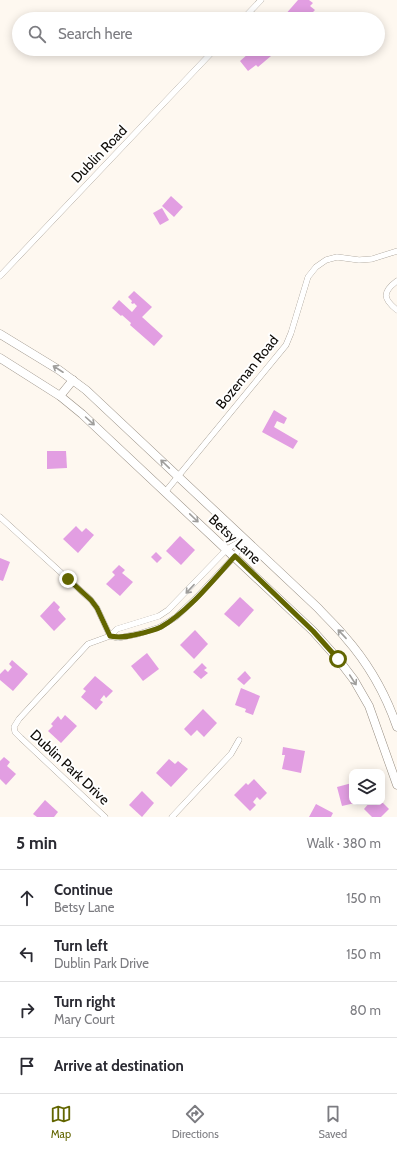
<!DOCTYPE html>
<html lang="en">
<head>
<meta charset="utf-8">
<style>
  body { margin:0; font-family:Cabin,sans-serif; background:#f7f7f7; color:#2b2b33 }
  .controls { position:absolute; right:12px; bottom:12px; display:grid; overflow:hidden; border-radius:8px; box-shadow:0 2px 10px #0003 }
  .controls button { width:36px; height:36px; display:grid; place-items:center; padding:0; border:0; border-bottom:1px solid #e1e1e2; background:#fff; color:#2b2b33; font:20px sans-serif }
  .stop { position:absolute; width:12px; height:12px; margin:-9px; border:3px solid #626500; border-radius:50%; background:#fff }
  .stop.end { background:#626500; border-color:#fff; box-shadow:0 1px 4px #0008 }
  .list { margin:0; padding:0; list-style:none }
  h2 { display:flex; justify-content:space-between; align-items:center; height:52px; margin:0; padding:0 16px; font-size:17px }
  h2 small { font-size:13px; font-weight:400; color:#7c7c81 }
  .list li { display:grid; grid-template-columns:26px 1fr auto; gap:12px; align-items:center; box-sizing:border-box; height:56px; padding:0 16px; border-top:1px solid #e1e1e2 }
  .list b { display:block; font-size:15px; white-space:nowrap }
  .list p { margin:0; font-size:13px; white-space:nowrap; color:#7c7c81 }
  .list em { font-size:13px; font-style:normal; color:#7c7c81 }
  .icon { flex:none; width:22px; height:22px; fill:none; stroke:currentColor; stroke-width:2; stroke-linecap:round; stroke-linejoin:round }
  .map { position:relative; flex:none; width:397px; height:817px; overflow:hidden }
  .search { position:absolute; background:#fff; box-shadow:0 2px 10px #0003; left:12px; right:12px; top:12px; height:44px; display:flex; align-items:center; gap:10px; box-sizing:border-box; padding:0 14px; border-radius:22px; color:#7c7c81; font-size:15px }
  .sheet { height:276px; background:#fff }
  nav { display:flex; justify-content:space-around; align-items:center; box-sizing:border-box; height:56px; border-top:1px solid #e1e1e2; background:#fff; font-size:11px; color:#7c7c81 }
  nav a { display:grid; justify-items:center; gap:2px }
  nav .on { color:#626500 }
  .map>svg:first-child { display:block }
  .building { fill:#e29ee2 }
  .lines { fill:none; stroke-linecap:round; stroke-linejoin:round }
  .minor-casing { stroke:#958c80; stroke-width:6 }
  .secondary-casing { stroke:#958c80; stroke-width:9 }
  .minor { stroke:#fff; stroke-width:5.5 }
  .secondary { stroke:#fff; stroke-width:8 }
  .oneway { stroke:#9f9e9c }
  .route { stroke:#626500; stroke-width:5 }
  .labels { text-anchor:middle; stroke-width:4; stroke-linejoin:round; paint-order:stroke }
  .street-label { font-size:14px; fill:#0f0c08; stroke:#fff }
</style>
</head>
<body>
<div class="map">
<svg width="397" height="817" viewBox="0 0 397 817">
  <rect width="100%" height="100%" fill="#fef8f0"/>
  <g class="building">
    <polygon points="298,0 309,0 313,3 310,6 315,10 306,19 301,18 299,19 287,19 284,16"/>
    <polygon points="248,49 265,49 271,56 258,67 256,65 248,71 240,61 248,54 245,51"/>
    <polygon points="171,196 183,207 174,217 162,206"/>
    <polygon points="162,208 169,220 160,225 153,213"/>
    <polygon points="134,291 152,307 142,317 163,336 154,346 130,325 131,323 122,315 121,316 112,308 119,300 132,312 137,306 134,303 133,304 131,303 132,301 128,297"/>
    <polygon points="274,410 287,418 284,424 277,421 274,427 298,441 293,449 262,432"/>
    <polygon points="47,451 66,451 67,468 47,469"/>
    <polygon points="76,526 82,532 86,528 94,535 78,553 63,539"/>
    <polygon points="180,536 195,550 181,565 166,551"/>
    <polygon points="156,552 162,558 157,563 151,557"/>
    <polygon points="0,558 10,562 3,581 0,580"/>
    <polygon points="119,565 125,570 122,573 133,582 120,596 106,584 115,575 112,572"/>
    <polygon points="240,597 254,610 239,627 224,614"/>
    <polygon points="54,601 60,607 58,610 66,619 54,631 40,616"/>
    <polygon points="195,630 208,644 194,659 180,645"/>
    <polygon points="147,653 159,669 143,681 131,666"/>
    <polygon points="12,660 28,674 13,691 0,680 0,674 5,669 8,672 12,667 9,664"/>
    <polygon points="202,663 207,668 204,670 208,673 201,679 193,672"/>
    <polygon points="245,671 251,678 244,685 237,679"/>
    <polygon points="95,676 113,691 106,698 104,695 100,700 103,702 96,710 81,697 86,691 83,689"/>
    <polygon points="241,688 260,696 253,715 245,712 246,709 235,705"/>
    <polygon points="203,709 217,723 204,737 197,730 191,736 184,729"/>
    <polygon points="65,715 77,726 61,743 48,731 53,726 51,724 58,716 61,720"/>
    <polygon points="283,747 305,751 301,773 282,769 285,755 282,755"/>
    <polygon points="4,757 10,762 7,766 16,774 6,785 0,779 0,761"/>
    <polygon points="169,759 175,764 178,761 188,769 171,787 156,773"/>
    <polygon points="254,779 267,793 260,800 257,797 253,802 256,805 250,811 234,795 246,783 248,785"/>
    <polygon points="352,783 352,802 355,803 342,806 337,787"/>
    <polygon points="142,791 154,803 142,817 129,805"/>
    <polygon points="45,800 58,812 54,817 37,817 33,814"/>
    <polygon points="370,802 382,802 389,809 381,817 372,817 364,809"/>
    <polygon points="316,804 333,813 331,817 309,817"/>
  </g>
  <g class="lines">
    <g class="minor-casing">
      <g id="minor">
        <polyline points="243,19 261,0"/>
        <polyline points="0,276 215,49"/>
        <path d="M 397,281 C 382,292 383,299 397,310"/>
        <polyline points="166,491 286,345 291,333 308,277 316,267 326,260 337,257 359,260 372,259 397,251"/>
        <polyline points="0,517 91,600 97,608 110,636"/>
        <polyline points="105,817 21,738 15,732 14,727 19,719 88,644 110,636 117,629 159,616 168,610 227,549 244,539 235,556 197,597 176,617 160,627 138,634 118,638 110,636"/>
        <polyline points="172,817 231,754 239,740"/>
      </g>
    </g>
    <g class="secondary-casing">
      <g id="secondary">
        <path d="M 0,334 L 59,370 L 86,390 L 318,608 C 327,618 337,627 345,637 C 368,663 386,695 397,727"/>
        <polyline points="0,358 60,396 82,414 313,631 338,659 354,680 369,706 397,785"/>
        <polyline points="60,396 73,380"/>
      </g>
    </g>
    <use href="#minor" class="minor"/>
    <use href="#secondary" class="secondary"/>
  </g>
  <defs><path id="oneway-shaft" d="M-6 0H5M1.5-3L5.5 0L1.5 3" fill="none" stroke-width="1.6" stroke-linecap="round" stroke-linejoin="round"/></defs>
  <g class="oneway">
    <use href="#oneway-shaft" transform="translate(58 369) rotate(-147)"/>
    <use href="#oneway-shaft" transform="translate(90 421) rotate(42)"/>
    <use href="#oneway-shaft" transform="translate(165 464) rotate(-136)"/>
    <use href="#oneway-shaft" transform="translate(194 518) rotate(44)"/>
    <use href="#oneway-shaft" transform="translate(190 589) rotate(133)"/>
    <use href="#oneway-shaft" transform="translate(342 634) rotate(-133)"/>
    <use href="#oneway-shaft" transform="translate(353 680) rotate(57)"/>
  </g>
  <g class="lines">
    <path class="route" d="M 68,579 L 91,600 L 97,608 L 110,636 C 119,638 125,637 134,635 C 143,633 153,631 161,627 C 188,612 214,579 235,556 L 313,631 L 338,659"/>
  </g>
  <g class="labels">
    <g class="street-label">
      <text transform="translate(99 154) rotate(-46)" y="5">Dublin Road</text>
      <text transform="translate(247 372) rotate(-51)" y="5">Bozeman Road</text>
      <text transform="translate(235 539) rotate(43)" y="5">Betsy Lane</text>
      <text transform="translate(70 767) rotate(43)" y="5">Dublin Park Drive</text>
    </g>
  </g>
</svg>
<div class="controls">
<button><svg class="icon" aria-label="layers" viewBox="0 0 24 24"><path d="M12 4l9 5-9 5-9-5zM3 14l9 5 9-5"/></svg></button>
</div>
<div class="stop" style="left:338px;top:659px"></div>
<div class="stop end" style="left:68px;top:579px"></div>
<div class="search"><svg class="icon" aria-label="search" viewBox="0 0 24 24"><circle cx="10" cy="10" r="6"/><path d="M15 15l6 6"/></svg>Search here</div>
</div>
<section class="sheet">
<h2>5 min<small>Walk · 380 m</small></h2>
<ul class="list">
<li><svg class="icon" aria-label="ahead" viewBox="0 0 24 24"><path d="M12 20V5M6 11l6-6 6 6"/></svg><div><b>Continue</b><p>Betsy Lane</p></div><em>150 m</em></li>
<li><svg class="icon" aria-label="left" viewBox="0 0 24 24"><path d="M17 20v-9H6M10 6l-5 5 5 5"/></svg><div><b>Turn left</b><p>Dublin Park Drive</p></div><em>150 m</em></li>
<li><svg class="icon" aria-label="right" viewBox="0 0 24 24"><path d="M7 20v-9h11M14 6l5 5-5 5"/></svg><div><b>Turn right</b><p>Mary Court</p></div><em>80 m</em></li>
<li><svg class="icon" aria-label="arrive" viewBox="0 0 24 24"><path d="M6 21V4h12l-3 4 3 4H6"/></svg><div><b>Arrive at destination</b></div></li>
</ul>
</section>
<nav>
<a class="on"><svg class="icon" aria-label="map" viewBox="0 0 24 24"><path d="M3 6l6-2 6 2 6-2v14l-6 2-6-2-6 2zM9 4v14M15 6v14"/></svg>Map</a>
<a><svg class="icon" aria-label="directions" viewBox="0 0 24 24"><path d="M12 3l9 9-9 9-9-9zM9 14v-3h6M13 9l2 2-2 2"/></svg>Directions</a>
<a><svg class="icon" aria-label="saved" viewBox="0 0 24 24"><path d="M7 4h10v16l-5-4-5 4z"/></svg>Saved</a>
</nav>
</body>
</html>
